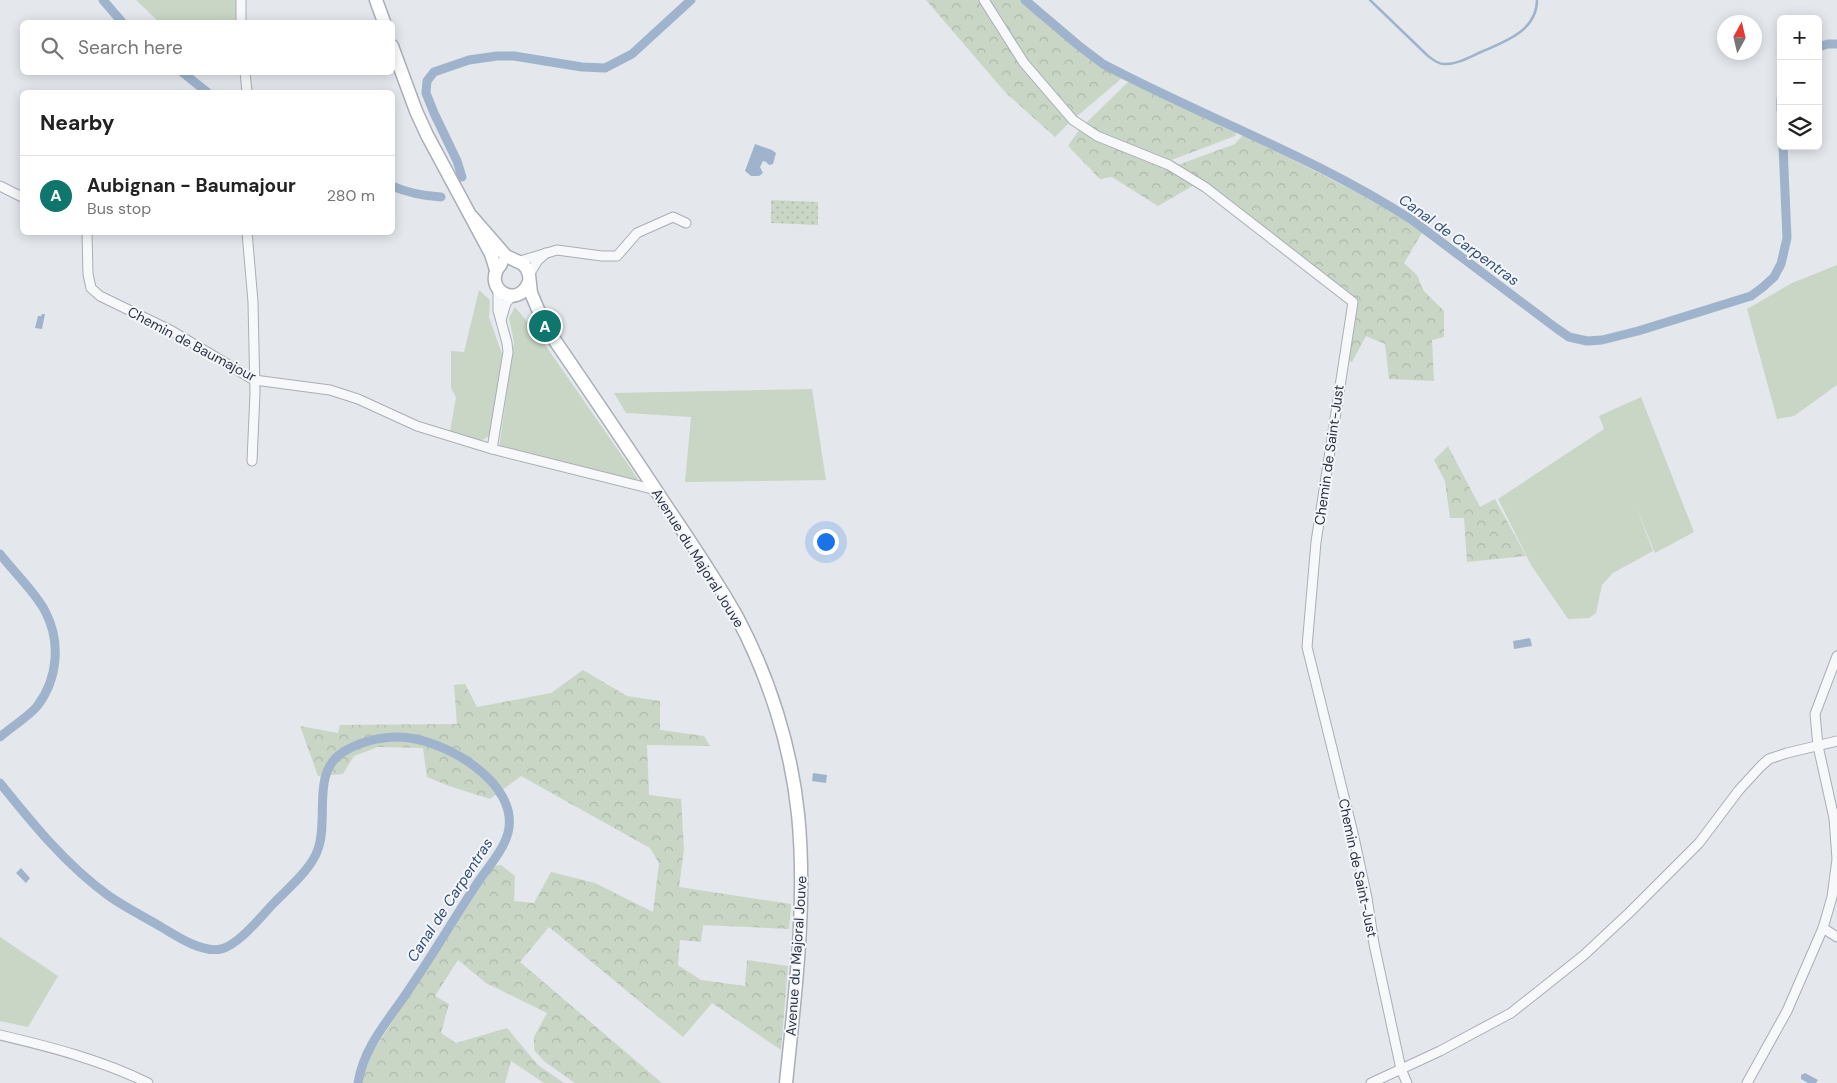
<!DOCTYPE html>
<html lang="en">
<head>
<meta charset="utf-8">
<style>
  body { margin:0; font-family:"DM Sans",sans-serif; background:#f6f6f6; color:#222 }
  .controls { position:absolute; right:15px; top:15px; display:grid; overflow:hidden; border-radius:8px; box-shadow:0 2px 12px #0003 }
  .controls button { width:45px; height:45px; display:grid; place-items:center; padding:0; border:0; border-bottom:1px solid #e0e0e0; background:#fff; color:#222; font:25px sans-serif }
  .compass { position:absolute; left:1717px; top:15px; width:45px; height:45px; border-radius:50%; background:#fff; box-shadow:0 2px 12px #0003; rotate:8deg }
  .you { position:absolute; left:825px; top:541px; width:18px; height:18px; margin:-12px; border:4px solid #fff; border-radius:50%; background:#1a73e8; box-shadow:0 0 0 8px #1a73e833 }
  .badge { display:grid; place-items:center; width:32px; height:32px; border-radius:50%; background:#0f766e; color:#fff; font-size:16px; font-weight:700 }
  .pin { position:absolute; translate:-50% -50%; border:2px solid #fff; box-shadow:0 1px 5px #0006 }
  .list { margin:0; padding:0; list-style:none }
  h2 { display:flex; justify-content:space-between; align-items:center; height:65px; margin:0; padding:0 20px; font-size:21px }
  h2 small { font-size:16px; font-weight:400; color:#767676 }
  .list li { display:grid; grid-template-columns:32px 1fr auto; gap:15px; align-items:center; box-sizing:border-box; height:80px; padding:0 20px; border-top:1px solid #e0e0e0 }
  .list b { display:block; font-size:19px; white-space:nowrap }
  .list p { margin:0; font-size:16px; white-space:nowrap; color:#767676 }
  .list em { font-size:16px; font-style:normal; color:#767676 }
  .icon { flex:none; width:28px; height:28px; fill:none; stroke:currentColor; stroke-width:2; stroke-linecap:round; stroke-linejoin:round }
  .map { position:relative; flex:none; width:1837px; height:1083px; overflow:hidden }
  .search { position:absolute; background:#fff; box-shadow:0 2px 12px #0003; left:20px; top:20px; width:375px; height:55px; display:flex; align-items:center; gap:12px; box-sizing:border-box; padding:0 18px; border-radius:8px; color:#767676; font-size:19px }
  .panel { position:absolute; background:#fff; box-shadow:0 2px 12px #0003; left:20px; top:90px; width:375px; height:145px; border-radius:8px }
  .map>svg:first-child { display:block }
  .grass { fill:#c9d6c5 }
  .forest { fill:url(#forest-crowns) }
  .park { fill:url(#park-dots) }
  .water { fill:#9fb4cc }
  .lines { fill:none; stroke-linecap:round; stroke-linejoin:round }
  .stream { stroke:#9fb4cc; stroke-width:2.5 }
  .canal { stroke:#9fb4cc; stroke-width:9 }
  .minor-casing { stroke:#a9aeb7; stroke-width:11 }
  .secondary-casing { stroke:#a9aeb7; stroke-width:15 }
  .minor { stroke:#f7f8fa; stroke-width:9 }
  .secondary { stroke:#fff; stroke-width:12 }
  .labels { text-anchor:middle; stroke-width:4; stroke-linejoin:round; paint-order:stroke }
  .street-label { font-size:14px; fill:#2b3445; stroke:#f4f6f9 }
  .water-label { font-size:15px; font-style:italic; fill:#34527a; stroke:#f4f6f9 }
</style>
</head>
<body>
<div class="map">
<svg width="1837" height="1083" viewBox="0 0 1837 1083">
  <defs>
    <pattern id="forest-crowns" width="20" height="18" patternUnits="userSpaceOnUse" patternTransform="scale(1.25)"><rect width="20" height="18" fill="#c9d6c5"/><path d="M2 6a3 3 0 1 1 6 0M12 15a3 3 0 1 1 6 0" fill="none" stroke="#adb8ab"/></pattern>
    <pattern id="park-dots" width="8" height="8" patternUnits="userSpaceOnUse" patternTransform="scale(1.25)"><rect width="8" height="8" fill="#c9d6c5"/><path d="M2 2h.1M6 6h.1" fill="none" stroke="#adb8ab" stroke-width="1.8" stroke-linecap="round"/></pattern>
  </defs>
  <rect width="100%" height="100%" fill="#e4e7ec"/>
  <g class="grass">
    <polygon points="136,0 236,0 237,22 159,22"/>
    <polygon points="1837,265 1837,385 1794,416 1777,419 1747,309 1792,283"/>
    <path d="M 479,290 L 490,300 L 489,317 L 502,354 L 493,431 C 479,449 468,438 450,432 L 456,397 L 451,388 L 451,351 L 464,352 Z"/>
    <polygon points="515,307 539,336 638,479 635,483 499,448 514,342 509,318"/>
    <polygon points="812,389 826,480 685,482 691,417 626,413 614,393"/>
    <polygon points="1641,397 1694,532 1655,553 1635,504 1653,551 1613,573 1602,585 1596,613 1589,618 1568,619 1531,565 1498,499 1604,429 1599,416"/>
    <polygon points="0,937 58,976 28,1027 0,1021"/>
  </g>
  <g class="forest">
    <polygon points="926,0 978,0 1021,65 1070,122 1055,137 1005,92"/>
    <polygon points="987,0 1021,0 1098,64 1122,78 1076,117 1028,64"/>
    <polygon points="1129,81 1237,131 1235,136 1169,161 1099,134 1085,124"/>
    <polygon points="1079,130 1094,140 1162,167 1196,184 1158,206 1112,177 1100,179 1068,146"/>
    <polygon points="1243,135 1360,194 1423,231 1404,263 1417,275 1423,290 1444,311 1444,337 1432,340 1434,381 1389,379 1385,344 1366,336 1352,362 1347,360 1356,301 1175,166 1235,144"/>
    <polygon points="1448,446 1480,507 1495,499 1526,556 1467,562 1464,518 1450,518 1445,481 1434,460"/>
    <polygon points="583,670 627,696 660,701 660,730 704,736 710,746 647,745 649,795 681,799 684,849 679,887 791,904 789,929 703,925 701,942 680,940 678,965 701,980 745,986 747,960 788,966 781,1050 712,1003 683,1037 549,927 520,962 662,1083 575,1083 545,1062 534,1050 534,1037 547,1013 486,983 458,960 435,996 449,1004 441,1033 456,1043 507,1028 538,1065 564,1083 544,1083 511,1061 505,1083 360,1083 363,1066 455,927 493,866 501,865 515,876 514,901 534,903 551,872 595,883 653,912 659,863 650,848 521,776 490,799 449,786 427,777 423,748 378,747 354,756 343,774 318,776 300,726 338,733 340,725 457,724 454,685 465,684 477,707 551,693"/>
  </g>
  <polygon class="park" points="771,200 818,202 818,225 771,223"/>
  <g class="water">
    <polygon points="755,144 772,150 776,153 773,164 769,165 766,162 763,161 760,167 763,173 759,176 751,176 745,171"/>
    <polygon points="42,314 45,314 42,329 35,328 38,316 41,316"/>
    <polygon points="1530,638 1532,646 1514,649 1513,641"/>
    <polygon points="813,773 827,775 826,783 812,781"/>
    <polygon points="21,868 30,878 26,883 16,873"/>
    <polygon points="1805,1073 1818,1080 1816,1083 1808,1083 1801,1079 1801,1075"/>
  </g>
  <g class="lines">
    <path class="stream" d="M 1370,0 L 1427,55 C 1432,59 1437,64 1444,64 C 1456,65 1470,57 1481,52 C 1504,42 1537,31 1537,0"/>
    <g class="canal">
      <polyline points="103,0 122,22"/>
      <path d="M 1025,0 L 1078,45 L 1103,64 C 1205,118 1315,157 1412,220 L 1556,328 L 1569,337 L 1587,341 L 1602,340 L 1638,331 L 1751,296 L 1763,287 L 1774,277 L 1781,264 L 1787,238 L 1783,146"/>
      <polyline points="1818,47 1828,44 1837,44"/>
      <polyline points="182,72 207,92"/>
      <polyline points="1781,99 1781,110"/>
      <polyline points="462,177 457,161 434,113 426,93 427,81 434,72 469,60 497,56 514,56 582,67 605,68 632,54 691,0"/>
      <path d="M 392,186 C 408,193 424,196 441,197"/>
      <path d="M 0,554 C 13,571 36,593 45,611 C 61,641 58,678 38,705 C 31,715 10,728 0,737"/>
      <path d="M 0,783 C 33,824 66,865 109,896 C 126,908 145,917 163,928 C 178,937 202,953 221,949 C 237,946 261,917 272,905 C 286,890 312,869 318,849 C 329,819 311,772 343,752 C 360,742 378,737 398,737 C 441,737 521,782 508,833 C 503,851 488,867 478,882 C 455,917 434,953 410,988 C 390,1019 364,1045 358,1083"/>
    </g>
    <g class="minor-casing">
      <g id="minor">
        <polyline points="241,0 241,22"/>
        <polyline points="984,0 1024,63 1073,120 1097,136 1169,165 1205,187 1353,302 1316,542 1307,647 1353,833 1367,898 1374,944 1401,1069 1407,1083"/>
        <polyline points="245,72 247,92"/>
        <polyline points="0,186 22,197"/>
        <polyline points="87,232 88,274 91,288 100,296 172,331 254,380 330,390 358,399 417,426 492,449 656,490"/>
        <polyline points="247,232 253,302 255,393 252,461"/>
        <polyline points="517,262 557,250 602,256 617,256 637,233 673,217 686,223"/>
        <polyline points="529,275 538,260 546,253"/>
        <polyline points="501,320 506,303 512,296"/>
        <polyline points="492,449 508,352 507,343 498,310 498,288"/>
        <polyline points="1823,928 1837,937"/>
        <path d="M 0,1035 C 51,1047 101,1060 148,1083"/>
        <polyline points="1371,1083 1440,1051 1511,1013 1584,955 1630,912 1699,843 1739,790 1761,766 1769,759 1787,753 1837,741"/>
        <polyline points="1747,1083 1787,1011 1823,928 1832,897 1837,859 1834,818 1818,746 1815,714 1837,656"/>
      </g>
    </g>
    <g class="secondary-casing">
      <g id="secondary">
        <polyline points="376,0 384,22"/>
        <polyline points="392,46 416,111 427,135 491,254 496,270"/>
        <path d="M 472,217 L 506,256 L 523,264 L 527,269 L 529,275 L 531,293 L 545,326 C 584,383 623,440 661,498 C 687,537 714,576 737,617 C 769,677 791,746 798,814 C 807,904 795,994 786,1083"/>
        <path d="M 501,264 C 480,288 518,311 529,282"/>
      </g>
    </g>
    <use href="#minor" class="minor"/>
    <use href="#secondary" class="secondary"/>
  </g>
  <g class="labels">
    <g class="street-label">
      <text transform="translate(192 344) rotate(28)" y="5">Chemin de Baumajour</text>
      <text transform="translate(1329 455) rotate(-82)" y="5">Chemin de Saint-Just</text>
      <text transform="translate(698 558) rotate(58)" y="5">Avenue du Majoral Jouve</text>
      <text transform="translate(1358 868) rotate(78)" y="5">Chemin de Saint-Just</text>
      <text transform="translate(796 956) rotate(-86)" y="5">Avenue du Majoral Jouve</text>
    </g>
    <g class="water-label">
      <text transform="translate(1459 240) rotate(36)" y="5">Canal de Carpentras</text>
      <text transform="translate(450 900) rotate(-57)" y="5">Canal de Carpentras</text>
    </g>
  </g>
</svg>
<div class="controls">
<button>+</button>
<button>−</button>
<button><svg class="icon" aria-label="layers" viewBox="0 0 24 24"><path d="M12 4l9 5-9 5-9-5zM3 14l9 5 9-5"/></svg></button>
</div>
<svg class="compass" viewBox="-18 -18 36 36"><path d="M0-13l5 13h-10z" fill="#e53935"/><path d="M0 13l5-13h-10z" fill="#767676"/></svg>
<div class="you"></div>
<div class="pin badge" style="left:545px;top:326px">A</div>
<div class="search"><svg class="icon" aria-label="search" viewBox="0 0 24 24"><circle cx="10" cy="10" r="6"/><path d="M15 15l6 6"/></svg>Search here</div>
<section class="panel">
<h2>Nearby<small></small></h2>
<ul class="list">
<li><span class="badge">A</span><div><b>Aubignan - Baumajour</b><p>Bus stop</p></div><em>280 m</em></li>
</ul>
</section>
</div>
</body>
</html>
